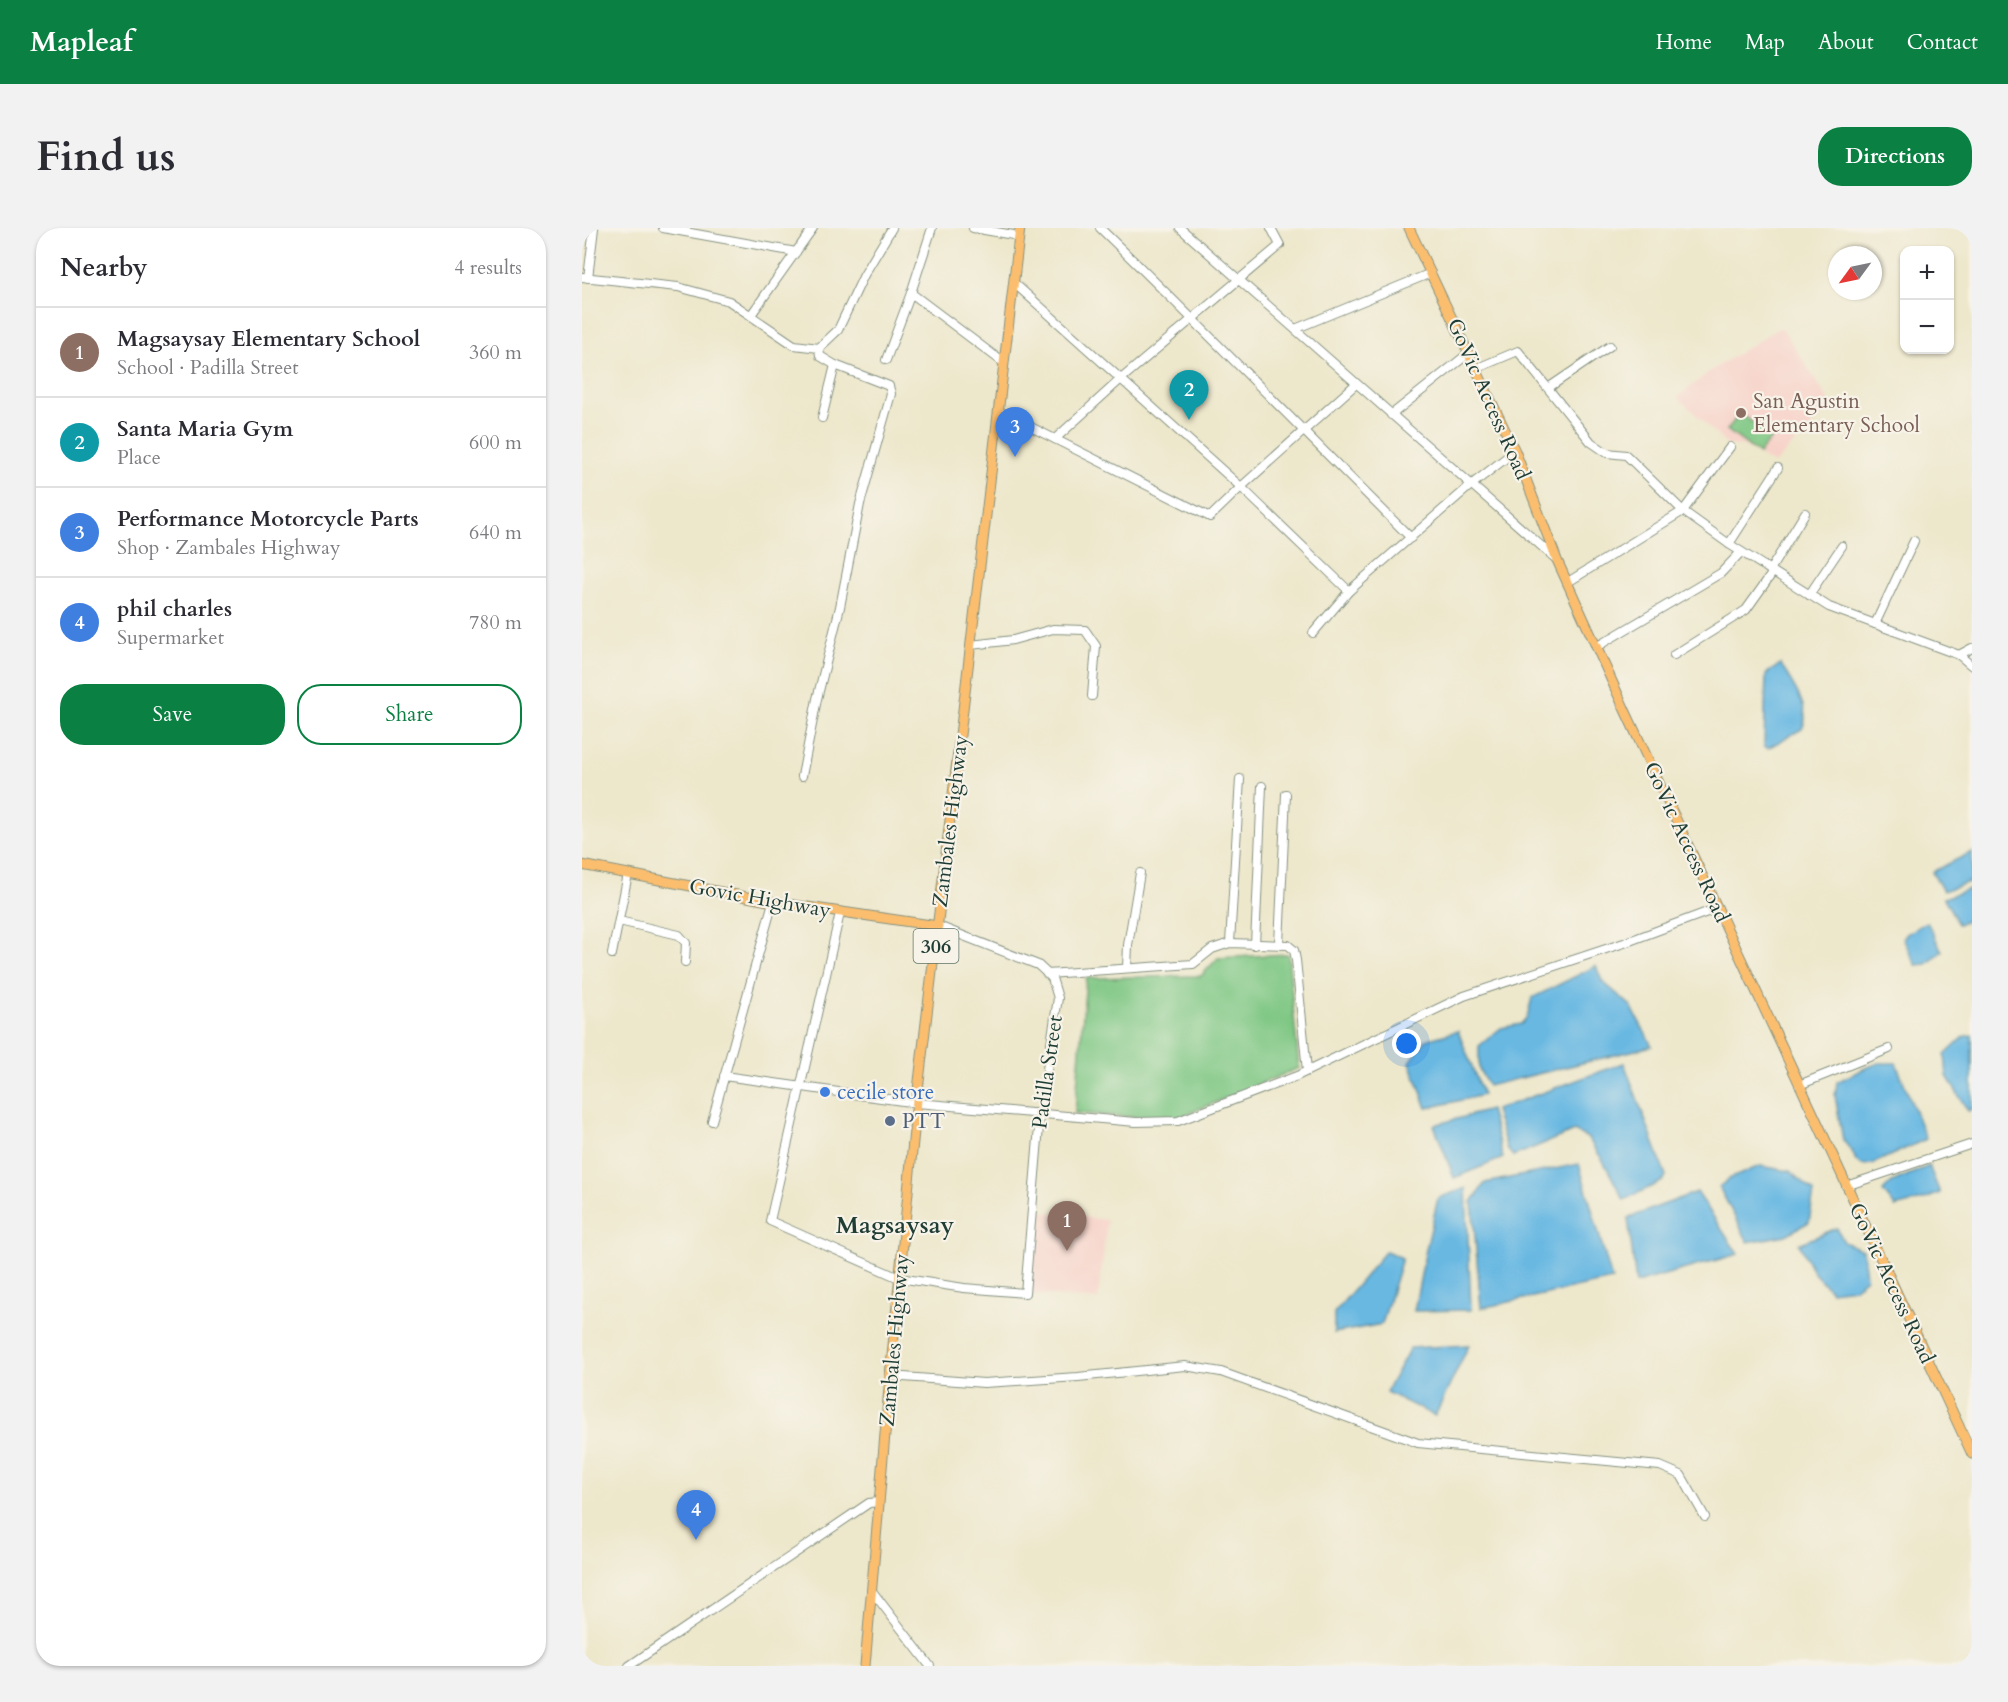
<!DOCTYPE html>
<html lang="en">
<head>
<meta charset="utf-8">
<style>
  body { margin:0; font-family:Cardo,serif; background:#f2f2f3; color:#2b2b33 }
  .controls { position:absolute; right:18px; top:18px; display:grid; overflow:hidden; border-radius:12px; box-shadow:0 2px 4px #0004 }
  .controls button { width:54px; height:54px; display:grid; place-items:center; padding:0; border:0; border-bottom:2px solid #e1e1e2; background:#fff; color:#2b2b33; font:30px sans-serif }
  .compass { position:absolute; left:1246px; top:18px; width:54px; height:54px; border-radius:50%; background:#fff; box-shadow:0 2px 4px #0004; rotate:237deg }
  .you { position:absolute; left:825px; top:816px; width:21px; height:21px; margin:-15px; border:4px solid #fff; border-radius:50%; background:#1a73e8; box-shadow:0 0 0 9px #1a73e833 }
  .badge { display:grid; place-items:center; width:39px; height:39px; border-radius:50%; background:#0b8043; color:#fff; font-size:20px; font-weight:700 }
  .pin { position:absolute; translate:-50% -50px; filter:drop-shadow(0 2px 3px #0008) }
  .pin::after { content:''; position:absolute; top:32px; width:21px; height:18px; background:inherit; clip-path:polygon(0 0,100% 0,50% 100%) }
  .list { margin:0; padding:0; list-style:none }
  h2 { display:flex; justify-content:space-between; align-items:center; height:78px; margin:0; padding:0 24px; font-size:26px }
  h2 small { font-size:20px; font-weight:400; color:#7c7c81 }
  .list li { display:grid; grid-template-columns:39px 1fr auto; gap:18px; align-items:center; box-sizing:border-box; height:90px; padding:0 24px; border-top:2px solid #e1e1e2 }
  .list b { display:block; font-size:22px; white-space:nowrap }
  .list p { margin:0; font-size:20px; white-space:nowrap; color:#7c7c81 }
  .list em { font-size:20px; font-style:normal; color:#7c7c81 }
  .actions { display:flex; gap:12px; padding:18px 24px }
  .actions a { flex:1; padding:14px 0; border:2px solid #0b8043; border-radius:24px; text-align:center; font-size:21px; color:#0b8043 }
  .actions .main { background:#0b8043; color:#fff }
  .map { position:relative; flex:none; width:1390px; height:1438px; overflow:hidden; border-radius:24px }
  header { display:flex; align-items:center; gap:36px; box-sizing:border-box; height:84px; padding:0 30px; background:#0b8043; color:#fff }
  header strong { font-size:28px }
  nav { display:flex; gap:33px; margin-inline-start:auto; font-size:21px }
  .intro { display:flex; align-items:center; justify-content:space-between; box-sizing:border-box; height:144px; padding:0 36px }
  h1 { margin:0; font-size:42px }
  .button { padding:15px 27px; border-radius:24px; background:#0b8043; color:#fff; font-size:21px; font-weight:700 }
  main { display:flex; gap:36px; padding:0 36px }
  aside { flex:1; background:#fff; border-radius:24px; box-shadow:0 2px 4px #0004 }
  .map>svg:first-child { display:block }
  .built { fill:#f7d1c8 }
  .green { fill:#7fc784; stroke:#4f825c; stroke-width:1.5 }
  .water { fill:#67b8e2; stroke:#437a8b; stroke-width:1.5 }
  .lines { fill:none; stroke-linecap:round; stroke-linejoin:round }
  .minor-casing { stroke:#869280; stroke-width:10 }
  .major-casing { stroke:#869280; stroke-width:11 }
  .minor { stroke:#fff; stroke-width:8 }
  .major { stroke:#fbbe6e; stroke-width:9 }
  .education-dot { fill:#8d6e63; stroke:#f7f3e8; stroke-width:2 }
  .shop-dot { fill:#3f7fe0; stroke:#f7f3e8; stroke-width:2 }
  .service-dot { fill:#5c6f8a; stroke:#f7f3e8; stroke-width:2 }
  .labels { text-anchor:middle; stroke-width:4.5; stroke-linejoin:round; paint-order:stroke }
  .shield { fill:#f7f3e8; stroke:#60746a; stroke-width:1.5 }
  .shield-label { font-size:20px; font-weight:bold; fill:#1f3d34 }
  .street-label { font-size:21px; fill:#1f3d34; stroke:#f7f3e8 }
  .education-label { font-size:21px; fill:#785e54; stroke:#f7f3e8; text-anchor:start }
  .shop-label { font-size:21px; fill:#366cbe; stroke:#f7f3e8; text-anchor:start }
  .service-label { font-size:21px; fill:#4e5e75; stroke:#f7f3e8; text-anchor:start }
  .quarter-label { font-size:24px; font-weight:bold; fill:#1f3d34; stroke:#f7f3e8 }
</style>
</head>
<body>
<header>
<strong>Mapleaf</strong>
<nav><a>Home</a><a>Map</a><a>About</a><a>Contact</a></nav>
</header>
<div class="intro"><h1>Find us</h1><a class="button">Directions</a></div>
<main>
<aside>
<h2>Nearby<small>4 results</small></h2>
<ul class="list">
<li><span class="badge" style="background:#8d6e63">1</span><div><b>Magsaysay Elementary School</b><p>School · Padilla Street</p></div><em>360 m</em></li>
<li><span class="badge" style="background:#0f9aa8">2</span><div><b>Santa Maria Gym</b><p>Place</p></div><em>600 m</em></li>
<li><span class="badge" style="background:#3f7fe0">3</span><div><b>Performance Motorcycle Parts</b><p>Shop · Zambales Highway</p></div><em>640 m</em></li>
<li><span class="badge" style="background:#3f7fe0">4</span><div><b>phil charles</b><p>Supermarket</p></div><em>780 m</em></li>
</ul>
<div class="actions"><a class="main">Save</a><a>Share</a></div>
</aside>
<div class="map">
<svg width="1390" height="1438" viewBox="0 0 1390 1438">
  <rect width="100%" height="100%" fill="#f7f3e8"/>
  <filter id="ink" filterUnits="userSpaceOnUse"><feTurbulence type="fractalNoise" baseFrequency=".0167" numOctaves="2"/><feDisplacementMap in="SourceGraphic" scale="12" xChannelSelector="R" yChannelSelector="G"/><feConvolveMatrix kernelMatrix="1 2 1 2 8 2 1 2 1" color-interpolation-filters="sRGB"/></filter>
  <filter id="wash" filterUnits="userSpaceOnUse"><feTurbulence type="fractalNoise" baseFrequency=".008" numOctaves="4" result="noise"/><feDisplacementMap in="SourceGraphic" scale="24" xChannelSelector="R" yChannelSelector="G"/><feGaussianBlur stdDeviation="1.35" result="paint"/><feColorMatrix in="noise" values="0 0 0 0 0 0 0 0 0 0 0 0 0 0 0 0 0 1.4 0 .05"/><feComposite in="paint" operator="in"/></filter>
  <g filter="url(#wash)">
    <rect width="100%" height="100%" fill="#ede7cb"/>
    <g class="built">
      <polygon points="1200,100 1247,173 1235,192 1192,236 1163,218 1145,217 1096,169 1127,144 1195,101"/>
      <polygon points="453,983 525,992 516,1072 446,1065"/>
    </g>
    <g class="green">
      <polygon points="1158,185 1190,209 1177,226 1145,202"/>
      <polygon points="706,726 717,840 591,892 493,885 504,750 619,748 636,730"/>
    </g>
    <g class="water">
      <path d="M 1199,436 C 1208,454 1231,481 1220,501 L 1186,520 L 1182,518 L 1184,446 Z"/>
      <polygon points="1390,624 1390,653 1361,663 1350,644"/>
      <polygon points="1390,660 1390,691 1376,696 1362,670"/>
      <polygon points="1345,694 1360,723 1345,736 1334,737 1321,710 1327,704"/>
      <polygon points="1014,738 1020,753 1049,778 1070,818 906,858 897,841 897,818 919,800 939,796 945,789 950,770"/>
      <polygon points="876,803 901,867 845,880 828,834 844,812"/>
      <polygon points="1390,807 1390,881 1386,883 1365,848 1363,827 1383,808"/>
      <polygon points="1042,835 1084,948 1081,953 1042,972 1020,931 1006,910 992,903 931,928 925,921 913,882"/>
      <polygon points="1297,835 1314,835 1344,911 1290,936 1280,937 1274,933 1271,925 1261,912 1253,868 1255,854 1281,841"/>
      <polygon points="908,882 921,930 872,950 852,897"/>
      <polygon points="997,936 1030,1052 899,1080 890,974 903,955"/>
      <polygon points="1178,938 1208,943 1232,964 1227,994 1204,1007 1166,1014 1137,959 1147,951"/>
      <polygon points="1347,938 1358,965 1340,972 1313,979 1301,963 1310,954"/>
      <polygon points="884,960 889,1082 832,1083 843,1026 856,970"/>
      <polygon points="1115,964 1156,1026 1054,1055 1046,990"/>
      <polygon points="1255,1000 1262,1014 1281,1022 1284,1050 1272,1060 1249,1063 1232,1045 1217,1016"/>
      <polygon points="804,1023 820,1030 800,1096 752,1105 752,1085"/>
      <polygon points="887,1117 853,1188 804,1164 828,1120"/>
    </g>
  </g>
  <g filter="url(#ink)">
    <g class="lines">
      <g class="minor-casing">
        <g id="minor">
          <polyline points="81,0 214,24"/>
          <polyline points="391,0 437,8"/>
          <path d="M 518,0 C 623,102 725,207 829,310"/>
          <polyline points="598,0 974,331"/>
          <polyline points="0,49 96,59 147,73 212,117 237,120 256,102 282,47 310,0"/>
          <polyline points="6,50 12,0"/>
          <polyline points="432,55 659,259 767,363"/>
          <polyline points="329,65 422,135"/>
          <polyline points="169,87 231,0"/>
          <polyline points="713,101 849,45"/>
          <polyline points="304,132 329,65 350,0"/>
          <polyline points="893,141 936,123 1009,214 1025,225 1044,227 1101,283 1147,316 1247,379 1377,427 1390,438"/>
          <polyline points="966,160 1028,118"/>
          <polyline points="417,183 628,289 659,259 774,156"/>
          <polyline points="809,187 887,125"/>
          <polyline points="240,190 253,137"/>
          <polyline points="473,211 539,151 698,17 689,0"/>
          <polyline points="1147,316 1196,240"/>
          <polyline points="1188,342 1223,285"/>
          <polyline points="986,354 1101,283 1148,219"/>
          <polyline points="1227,367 1260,318"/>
          <polyline points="1293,396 1332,313"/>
          <polyline points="731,405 767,363 889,257 933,223"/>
          <polyline points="389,417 431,412 471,401 503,402 514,418 510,468"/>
          <polyline points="1014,419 1139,345 1159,324"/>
          <polyline points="1092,427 1164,382 1191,344"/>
          <polyline points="1377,427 1390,420"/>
          <polyline points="220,548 235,471 258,379 278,276 309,166 307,158 253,137 238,128 237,120"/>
          <polyline points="258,685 188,993 317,1050 382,1060 443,1065 458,887 476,770 470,750 456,737 356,698"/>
          <polyline points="37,693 97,707 104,715 103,734"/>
          <polyline points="648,715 658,551"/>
          <polyline points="697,716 704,566"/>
          <polyline points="673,717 680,558"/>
          <polyline points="30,726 46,646"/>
          <polyline points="545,740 546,717 558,645"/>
          <polyline points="465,746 611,736 630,721 648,715 706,717 712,722 714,732 725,843"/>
          <polyline points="142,848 335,875 554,894 596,893 715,848 882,768 1042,715 1136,680"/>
          <polyline points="1217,857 1307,821"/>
          <polyline points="130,893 191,674"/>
          <polyline points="1264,958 1390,916"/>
          <polyline points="308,1148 402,1155 496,1149 603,1138 639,1144 836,1215 1078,1238 1099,1247 1123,1289"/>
          <polyline points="290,1363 348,1438"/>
          <polyline points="47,1438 287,1275 297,1274"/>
        </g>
      </g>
      <g class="major-casing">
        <g id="major">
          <polyline points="827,0 933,223 975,332 1043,482 1390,1226"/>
          <polyline points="0,637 191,674 356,698"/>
          <polyline points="283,1438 308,1148 336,862 438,0"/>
        </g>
      </g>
      <use href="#minor" class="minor"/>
      <use href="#major" class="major"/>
    </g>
  </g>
  <circle class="education-dot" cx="1159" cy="185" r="6"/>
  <circle class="shop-dot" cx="243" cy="864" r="6"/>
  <circle class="service-dot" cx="308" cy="893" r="6"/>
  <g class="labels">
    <rect class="shield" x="331.5" y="701" width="45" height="34" rx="4.5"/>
    <g class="shield-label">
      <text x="354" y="725">306</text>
    </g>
    <g class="street-label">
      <text transform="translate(907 171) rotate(66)" y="7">GoVic Access Road</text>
      <text transform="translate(368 593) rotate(-83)" y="7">Zambales Highway</text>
      <text transform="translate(1105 614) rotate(65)" y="7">GoVic Access Road</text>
      <text transform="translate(178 670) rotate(10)" y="7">Govic Highway</text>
      <text transform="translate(465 844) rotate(-82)" y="7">Padilla Street</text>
      <text transform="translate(1310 1055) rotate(65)" y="7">GoVic Access Road</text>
      <text transform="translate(312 1112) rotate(-85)" y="7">Zambales Highway</text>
    </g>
    <g class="education-label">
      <text x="1171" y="180">San Agustin<tspan x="1171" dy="24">Elementary School</tspan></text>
    </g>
    <g class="shop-label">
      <text x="255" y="871">cecile store</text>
    </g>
    <g class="service-label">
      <text x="320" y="900">PTT</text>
    </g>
    <g class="quarter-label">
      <text x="313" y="1005">Magsaysay</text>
    </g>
  </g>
</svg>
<div class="controls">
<button>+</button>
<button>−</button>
</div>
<svg class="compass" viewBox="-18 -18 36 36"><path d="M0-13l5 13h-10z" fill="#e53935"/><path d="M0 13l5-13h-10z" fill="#7c7c81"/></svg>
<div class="you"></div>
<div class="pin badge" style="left:485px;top:1023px;background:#8d6e63">1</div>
<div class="pin badge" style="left:607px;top:192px;background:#0f9aa8">2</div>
<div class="pin badge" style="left:433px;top:229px;background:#3f7fe0">3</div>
<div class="pin badge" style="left:114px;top:1312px;background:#3f7fe0">4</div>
</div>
</main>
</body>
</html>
